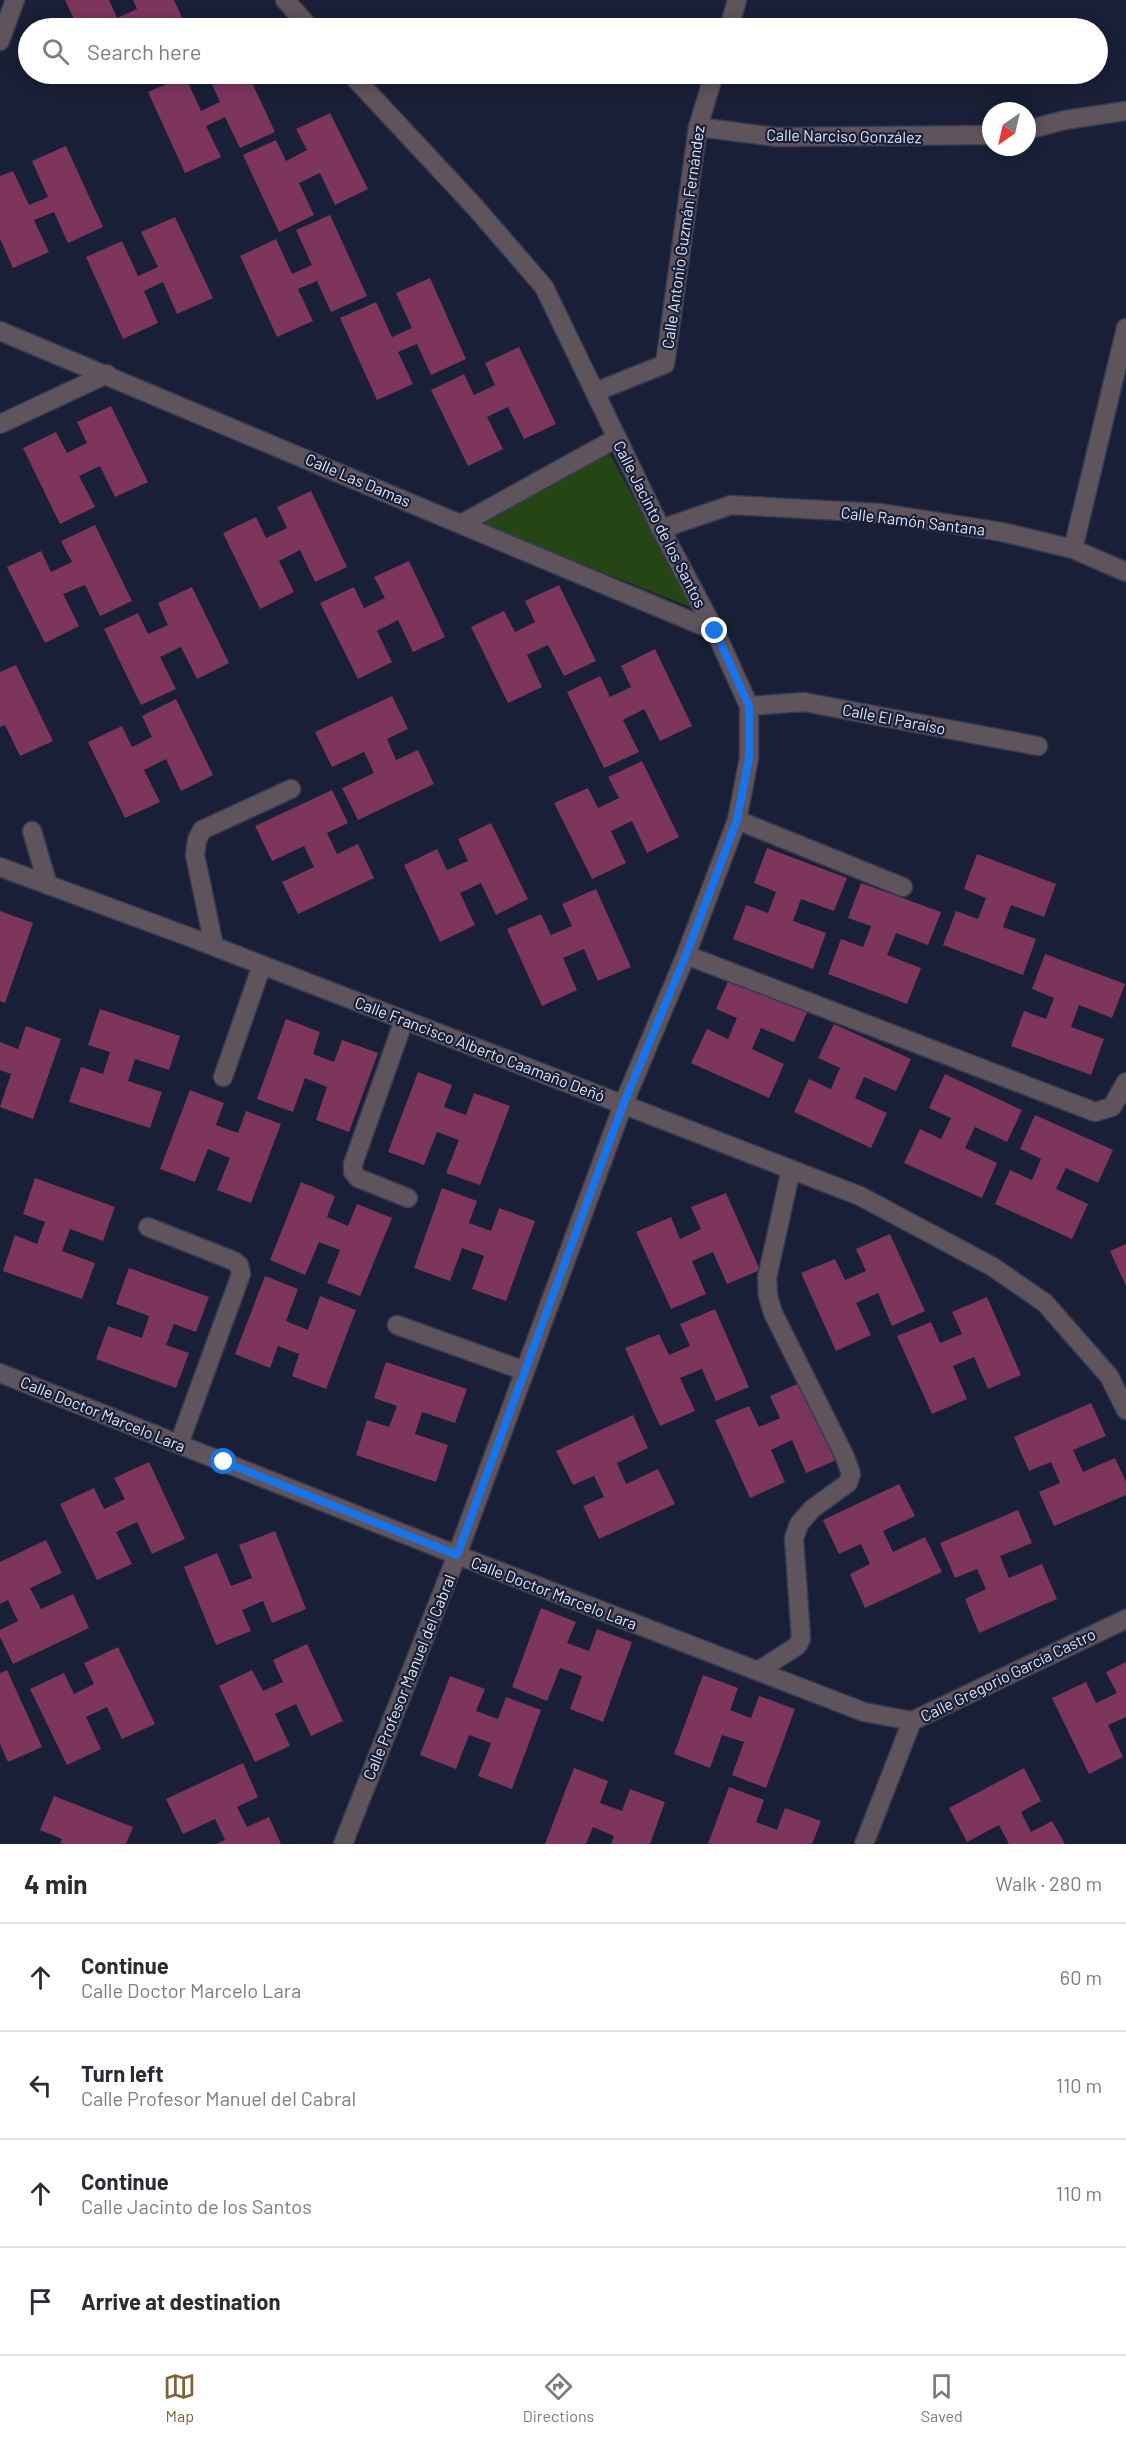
<!DOCTYPE html>
<html lang="en">
<head>
<meta charset="utf-8">
<style>
  body { margin:0; font-family:Barlow,sans-serif; background:#f7f7f7; color:#2b2b33 }
  .compass { position:absolute; left:982px; top:102px; width:54px; height:54px; border-radius:50%; background:#fff; box-shadow:0 3px 15px #0003; rotate:214deg }
  .stop { position:absolute; width:18px; height:18px; margin:-14px; border:4px solid #1a73e8; border-radius:50%; background:#fff }
  .stop.end { background:#1a73e8; border-color:#fff; box-shadow:0 2px 6px #0008 }
  .list { margin:0; padding:0; list-style:none }
  h2 { display:flex; justify-content:space-between; align-items:center; height:78px; margin:0; padding:0 24px; font-size:26px }
  h2 small { font-size:20px; font-weight:400; color:#7c7c81 }
  .list li { display:grid; grid-template-columns:39px 1fr auto; gap:18px; align-items:center; box-sizing:border-box; height:108px; padding:0 24px; border-top:2px solid #e1e1e2 }
  .list b { display:block; font-size:22px; white-space:nowrap }
  .list p { margin:0; font-size:20px; white-space:nowrap; color:#7c7c81 }
  .list em { font-size:20px; font-style:normal; color:#7c7c81 }
  .icon { flex:none; width:33px; height:33px; fill:none; stroke:currentColor; stroke-width:2; stroke-linecap:round; stroke-linejoin:round }
  .map { position:relative; flex:none; width:1126px; height:1844px; overflow:hidden }
  .search { position:absolute; background:#fff; box-shadow:0 3px 15px #0003; left:18px; right:18px; top:18px; height:66px; display:flex; align-items:center; gap:15px; box-sizing:border-box; padding:0 21px; border-radius:33px; color:#7c7c81; font-size:22px }
  .sheet { height:510px; background:#fff }
  nav { display:flex; justify-content:space-around; align-items:center; box-sizing:border-box; height:84px; border-top:2px solid #e1e1e2; background:#fff; font-size:16px; color:#7c7c81 }
  nav a { display:grid; justify-items:center; gap:3px }
  nav .on { color:#816436 }
  .map>svg:first-child { display:block }
  .green { fill:#254514 }
  .building { fill:#7d355c }
  .lines { fill:none; stroke-linecap:round; stroke-linejoin:round }
  .minor-casing { stroke:#353b51; stroke-width:21 }
  .minor { stroke:#60545c; stroke-width:18 }
  .route { stroke:#1a73e8; stroke-width:8 }
  .labels { text-anchor:middle; stroke-width:4.5; stroke-linejoin:round; paint-order:stroke }
  .street-label { font-size:16px; fill:#e2e7f7; stroke:#191f36 }
</style>
</head>
<body>
<div class="map">
<svg width="1126" height="1844" viewBox="0 0 1126 1844">
  <rect width="100%" height="100%" fill="#191f36"/>
  <polygon class="green" points="608,451 695,609 482,524"/>
  <g class="building">
    <polygon points="65,0 109,0 117,18 137,9 133,0 174,0 187,28 144,28 142,24 133,28 78,28"/>
    <polygon points="207,74 248,74 275,132 240,148 225,117 206,126 221,157 185,173 148,92 185,76 201,111 220,102"/>
    <polygon points="330,113 368,189 335,205 320,173 299,183 314,215 279,232 243,155 276,140 286,161 307,150 296,129"/>
    <polygon points="66,146 103,227 68,243 54,212 34,220 49,252 13,268 0,239 0,176 13,171 29,205 48,197 32,161"/>
    <polygon points="330,215 367,296 331,312 317,281 298,289 313,321 277,337 240,256 276,239 292,274 312,265 296,230"/>
    <polygon points="175,217 213,298 177,314 163,282 144,291 158,323 123,339 86,257 122,241 138,276 158,267 141,232"/>
    <polygon points="430,278 466,359 431,375 417,344 398,352 413,384 377,400 340,318 376,302 392,337 412,328 396,293"/>
    <polygon points="519,347 556,424 524,439 508,407 487,417 503,449 468,466 431,390 464,374 474,395 495,385 485,363"/>
    <polygon points="111,406 148,482 115,497 100,466 79,476 95,507 60,524 23,448 56,432 67,453 87,443 77,422"/>
    <polygon points="311,491 347,567 315,582 300,550 279,561 294,592 260,609 223,533 256,517 266,538 287,528 277,507"/>
    <polygon points="95,525 132,601 100,616 85,585 63,594 79,626 45,643 7,567 41,551 51,572 72,562 61,541"/>
    <polygon points="409,561 445,637 413,652 398,620 377,631 392,662 358,679 320,603 354,587 364,608 385,598 374,577"/>
    <polygon points="559,585 596,661 564,676 548,645 527,655 542,687 508,703 471,627 504,611 515,632 535,622 525,601"/>
    <polygon points="192,587 229,663 197,679 181,647 160,657 176,689 141,705 104,629 138,613 148,634 168,625 158,603"/>
    <polygon points="655,649 692,726 660,741 644,709 623,720 639,752 604,768 567,692 600,676 610,697 631,687 621,666"/>
    <polygon points="16,665 53,741 20,756 5,725 0,727 0,672"/>
    <polygon points="392,696 408,729 387,739 396,760 418,750 434,784 358,820 342,788 374,773 364,752 332,767 315,732"/>
    <polygon points="176,699 213,775 181,791 166,759 144,770 160,802 125,818 88,742 122,726 132,747 152,737 142,716"/>
    <polygon points="642,761 679,837 647,853 632,821 611,831 626,863 592,879 554,803 588,788 598,808 619,798 608,777"/>
    <polygon points="332,790 348,823 327,833 337,854 358,844 374,878 298,914 282,882 314,867 304,846 272,861 255,826"/>
    <polygon points="491,823 528,899 496,915 481,883 460,893 475,925 440,942 404,865 437,849 447,870 468,861 458,839"/>
    <polygon points="767,848 847,878 834,911 801,899 793,921 826,933 813,969 733,939 746,905 768,913 776,892 754,883"/>
    <polygon points="977,854 1056,884 1044,917 1011,905 1003,927 1036,939 1023,975 943,945 956,911 978,919 986,898 964,889"/>
    <polygon points="861,883 941,912 928,945 896,933 887,955 921,968 907,1004 828,974 841,939 863,947 871,926 848,918"/>
    <polygon points="596,889 631,967 598,981 584,949 563,958 577,990 542,1006 507,929 541,914 551,935 572,926 562,904"/>
    <polygon points="0,911 33,923 5,1003 0,1001"/>
    <polygon points="1045,954 1125,984 1112,1018 1079,1005 1071,1027 1104,1039 1091,1075 1011,1046 1024,1011 1046,1019 1054,998 1032,989"/>
    <polygon points="731,974 808,1010 794,1042 761,1028 752,1049 784,1064 769,1098 691,1063 707,1029 728,1039 737,1018 716,1009"/>
    <polygon points="100,1009 180,1036 169,1070 135,1059 128,1081 162,1092 150,1128 69,1102 81,1067 103,1074 110,1052 88,1045"/>
    <polygon points="286,1019 320,1032 313,1054 334,1062 342,1040 378,1053 349,1132 316,1120 327,1087 305,1078 293,1112 257,1099"/>
    <polygon points="834,1024 911,1059 896,1091 864,1077 855,1098 887,1113 871,1148 794,1112 809,1079 831,1089 840,1068 818,1058"/>
    <polygon points="26,1026 61,1039 33,1119 0,1107 11,1074 0,1070 0,1042 18,1049"/>
    <polygon points="418,1072 452,1085 444,1107 466,1115 474,1093 510,1106 480,1185 446,1173 459,1140 437,1132 424,1165 388,1152"/>
    <polygon points="945,1074 1022,1110 1007,1142 975,1127 965,1148 997,1163 982,1198 904,1163 920,1129 941,1139 951,1118 929,1108"/>
    <polygon points="190,1090 224,1103 216,1125 238,1133 246,1111 281,1124 251,1203 217,1190 230,1158 208,1149 195,1182 160,1169"/>
    <polygon points="1035,1115 1113,1150 1098,1183 1066,1168 1056,1189 1088,1204 1072,1239 995,1204 1010,1170 1032,1180 1041,1159 1020,1149"/>
    <polygon points="35,1178 115,1207 103,1241 70,1229 62,1251 95,1263 82,1299 3,1271 15,1235 37,1244 45,1222 23,1214"/>
    <polygon points="301,1182 335,1196 327,1217 348,1226 357,1204 392,1218 360,1296 327,1283 340,1250 319,1242 305,1275 270,1260"/>
    <polygon points="442,1188 477,1201 469,1223 491,1231 499,1208 535,1221 506,1301 472,1289 484,1256 462,1248 450,1281 414,1268"/>
    <polygon points="726,1193 760,1270 727,1284 713,1252 692,1261 706,1294 671,1309 636,1232 671,1217 680,1239 701,1229 691,1207"/>
    <polygon points="890,1234 925,1311 892,1326 878,1293 856,1303 871,1335 836,1351 801,1273 835,1259 845,1280 866,1271 856,1249"/>
    <polygon points="1126,1244 1126,1286 1110,1251"/>
    <polygon points="129,1268 209,1297 196,1332 174,1324 166,1345 189,1353 176,1388 96,1359 108,1326 142,1338 149,1316 116,1304"/>
    <polygon points="265,1276 298,1289 286,1321 308,1330 320,1296 356,1310 326,1389 292,1376 299,1354 278,1346 270,1368 235,1354"/>
    <polygon points="987,1297 1021,1375 988,1389 974,1357 953,1366 967,1399 932,1414 897,1336 931,1322 940,1343 962,1334 952,1312"/>
    <polygon points="715,1309 749,1387 716,1401 702,1369 680,1378 695,1411 660,1426 625,1348 659,1334 669,1355 690,1346 680,1324"/>
    <polygon points="386,1362 467,1389 455,1423 422,1412 415,1434 448,1445 436,1482 356,1455 367,1420 389,1427 397,1406 374,1398"/>
    <polygon points="804,1381 839,1459 806,1473 792,1440 771,1450 785,1482 750,1498 715,1420 749,1406 759,1427 780,1418 770,1396"/>
    <polygon points="1091,1403 1106,1436 1073,1450 1083,1472 1115,1458 1126,1482 1126,1495 1054,1526 1039,1492 1060,1483 1051,1462 1029,1471 1014,1437"/>
    <polygon points="633,1415 648,1448 617,1463 626,1484 658,1469 675,1504 599,1539 583,1506 604,1497 594,1476 573,1485 556,1451"/>
    <polygon points="149,1462 185,1539 152,1554 137,1522 116,1532 132,1564 97,1580 60,1504 94,1488 104,1509 125,1499 114,1478"/>
    <polygon points="899,1484 915,1516 883,1531 893,1552 925,1537 942,1572 865,1608 850,1574 870,1564 861,1544 839,1554 823,1520"/>
    <polygon points="1018,1510 1032,1543 1000,1556 1009,1578 1042,1564 1057,1599 979,1633 965,1599 986,1589 977,1569 955,1578 940,1543"/>
    <polygon points="275,1531 306,1609 272,1623 263,1601 242,1610 251,1631 216,1645 184,1567 217,1553 231,1586 252,1578 239,1545"/>
    <polygon points="46,1540 62,1573 30,1588 41,1609 73,1594 89,1628 13,1664 0,1637 0,1630 18,1621 8,1600 0,1604 0,1562"/>
    <polygon points="541,1608 576,1622 567,1643 589,1651 597,1629 632,1642 603,1722 570,1709 582,1676 560,1668 547,1701 512,1687"/>
    <polygon points="307,1644 343,1721 311,1736 296,1704 275,1714 290,1746 255,1762 219,1686 252,1670 263,1691 283,1682 273,1660"/>
    <polygon points="118,1647 155,1724 122,1739 107,1707 86,1717 101,1749 67,1765 30,1689 64,1673 74,1694 94,1684 84,1663"/>
    <polygon points="1126,1662 1126,1717 1108,1725 1123,1757 1089,1774 1052,1698 1086,1682 1096,1703 1117,1693 1106,1672"/>
    <polygon points="7,1670 42,1747 8,1762 0,1744 0,1673"/>
    <polygon points="703,1675 738,1688 730,1710 751,1718 759,1696 795,1709 766,1788 732,1775 744,1742 722,1735 710,1768 674,1754"/>
    <polygon points="450,1676 485,1689 476,1711 498,1719 506,1697 541,1710 512,1789 478,1776 491,1743 469,1735 456,1769 420,1755"/>
    <polygon points="243,1763 258,1797 237,1807 247,1827 269,1817 281,1844 216,1844 225,1840 215,1819 183,1834 166,1799"/>
    <polygon points="574,1768 608,1781 600,1803 622,1811 630,1789 665,1802 650,1844 611,1844 614,1836 593,1827 586,1844 545,1844"/>
    <polygon points="1024,1768 1041,1801 1021,1812 1031,1832 1052,1821 1065,1844 1009,1844 999,1825 967,1842 949,1808"/>
    <polygon points="729,1787 764,1800 756,1822 777,1830 785,1808 821,1821 812,1844 708,1844"/>
    <polygon points="54,1796 133,1827 126,1844 60,1844 62,1839 40,1830"/>
  </g>
  <g class="lines">
    <g class="minor-casing">
      <g id="minor">
        <polyline points="285,0 310,28"/>
        <polyline points="729,28 737,0"/>
        <polyline points="0,41 15,0"/>
        <polyline points="698,127 776,137 991,135"/>
        <polyline points="1027,130 1065,120 1126,111"/>
        <polyline points="0,331 715,631"/>
        <polyline points="595,392 665,364 698,127 714,74"/>
        <polyline points="0,424 107,374"/>
        <polyline points="461,524 617,438"/>
        <polyline points="661,529 731,505 880,513 1002,532 1073,549 1126,572"/>
        <polyline points="1073,549 1126,328"/>
        <polyline points="749,706 804,702 1038,746"/>
        <polyline points="737,820 903,887"/>
        <polyline points="32,831 48,885"/>
        <polyline points="0,867 187,936 860,1196 993,1267 1045,1303 1109,1376 1126,1410"/>
        <polyline points="214,946 195,855 197,840 202,830 291,789"/>
        <polyline points="686,955 1095,1112 1112,1107 1126,1082"/>
        <polyline points="404,1020 353,1164 353,1172 358,1178 408,1198"/>
        <polyline points="223,1077 262,965"/>
        <polyline points="148,1227 234,1261 239,1265 241,1274 179,1444"/>
        <polyline points="397,1325 525,1371"/>
        <polyline points="0,1373 457,1555 864,1712 912,1721"/>
        <polyline points="758,1671 797,1646 801,1639 794,1538 799,1524 812,1509 848,1483 851,1474 845,1457 773,1313 768,1296 767,1278 791,1169"/>
        <polyline points="343,1844 457,1555 623,1105 686,955 737,820 749,758 749,706 715,631 661,529 544,287 475,207 351,74"/>
        <polyline points="864,1844 912,1721 1126,1619"/>
      </g>
    </g>
    <use href="#minor" class="minor"/>
  </g>
  <g class="lines">
    <polyline class="route" points="224,1462 457,1555 623,1105 686,955 737,820 749,758 749,706 715,631"/>
  </g>
  <g class="labels">
    <g class="street-label">
      <text transform="translate(844 136) rotate(1)" y="6">Calle Narciso González</text>
      <text transform="translate(683 237) rotate(-82)" y="6">Calle Antonio Guzmán Fernández</text>
      <text transform="translate(358 480) rotate(23)" y="6">Calle Las Damas</text>
      <text transform="translate(913 521) rotate(7)" y="6">Calle Ramón Santana</text>
      <text transform="translate(660 524) rotate(63)" y="6">Calle Jacinto de los Santos</text>
      <text transform="translate(894 719) rotate(11)" y="6">Calle El Paraíso</text>
      <text transform="translate(480 1049) rotate(21)" y="6">Calle Francisco Alberto Caamaño Deñó</text>
      <text transform="translate(103 1414) rotate(22)" y="6">Calle Doctor Marcelo Lara</text>
      <text transform="translate(554 1593) rotate(21)" y="6">Calle Doctor Marcelo Lara</text>
      <text transform="translate(1008 1675) rotate(-26)" y="6">Calle Gregorio García Castro</text>
      <text transform="translate(409 1677) rotate(-68)" y="6">Calle Profesor Manuel del Cabral</text>
    </g>
  </g>
</svg>
<svg class="compass" viewBox="-18 -18 36 36"><path d="M0-13l5 13h-10z" fill="#e53935"/><path d="M0 13l5-13h-10z" fill="#7c7c81"/></svg>
<div class="stop" style="left:224px;top:1462px"></div>
<div class="stop end" style="left:715px;top:631px"></div>
<div class="search"><svg class="icon" aria-label="search" viewBox="0 0 24 24"><circle cx="10" cy="10" r="6"/><path d="M15 15l6 6"/></svg>Search here</div>
</div>
<section class="sheet">
<h2>4 min<small>Walk · 280 m</small></h2>
<ul class="list">
<li><svg class="icon" aria-label="ahead" viewBox="0 0 24 24"><path d="M12 20V5M6 11l6-6 6 6"/></svg><div><b>Continue</b><p>Calle Doctor Marcelo Lara</p></div><em>60 m</em></li>
<li><svg class="icon" aria-label="left" viewBox="0 0 24 24"><path d="M17 20v-9H6M10 6l-5 5 5 5"/></svg><div><b>Turn left</b><p>Calle Profesor Manuel del Cabral</p></div><em>110 m</em></li>
<li><svg class="icon" aria-label="ahead" viewBox="0 0 24 24"><path d="M12 20V5M6 11l6-6 6 6"/></svg><div><b>Continue</b><p>Calle Jacinto de los Santos</p></div><em>110 m</em></li>
<li><svg class="icon" aria-label="arrive" viewBox="0 0 24 24"><path d="M6 21V4h12l-3 4 3 4H6"/></svg><div><b>Arrive at destination</b></div></li>
</ul>
</section>
<nav>
<a class="on"><svg class="icon" aria-label="map" viewBox="0 0 24 24"><path d="M3 6l6-2 6 2 6-2v14l-6 2-6-2-6 2zM9 4v14M15 6v14"/></svg>Map</a>
<a><svg class="icon" aria-label="directions" viewBox="0 0 24 24"><path d="M12 3l9 9-9 9-9-9zM9 14v-3h6M13 9l2 2-2 2"/></svg>Directions</a>
<a><svg class="icon" aria-label="saved" viewBox="0 0 24 24"><path d="M7 4h10v16l-5-4-5 4z"/></svg>Saved</a>
</nav>
</body>
</html>
